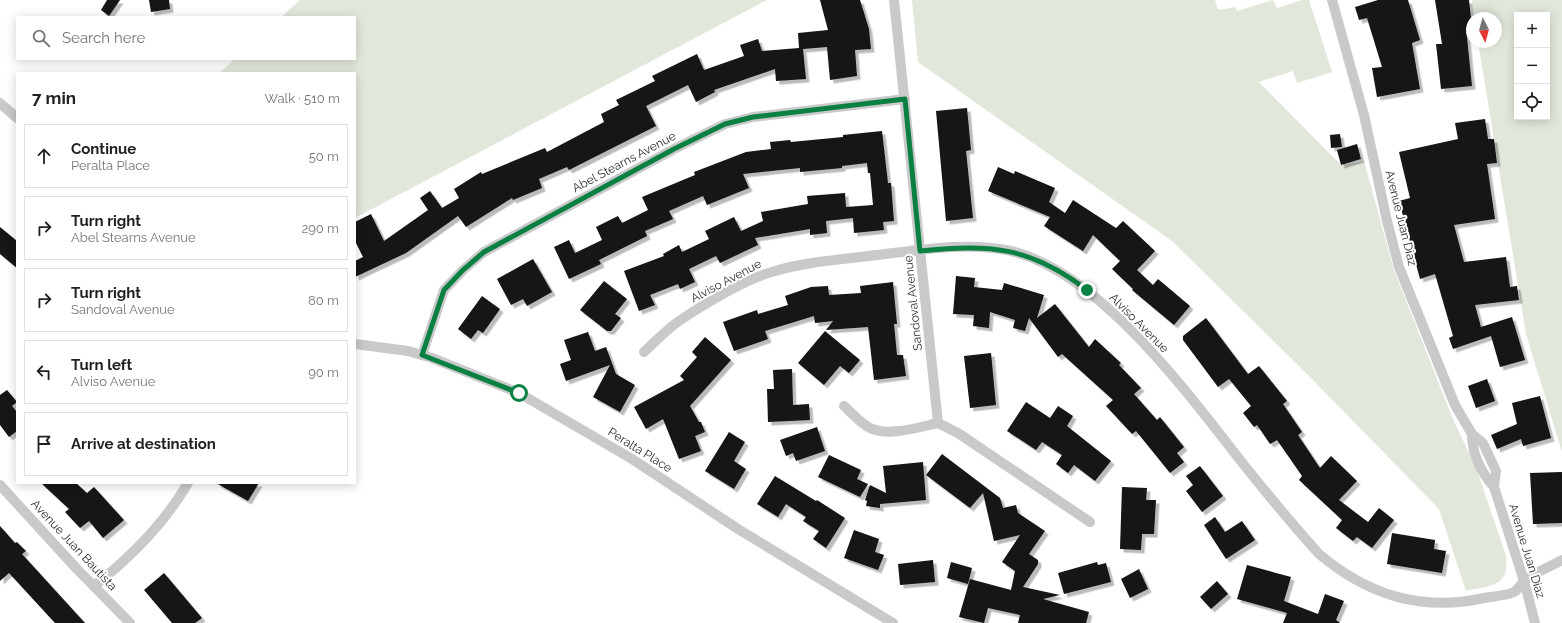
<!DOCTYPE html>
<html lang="en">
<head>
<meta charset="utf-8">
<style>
  body { margin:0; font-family:Raleway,sans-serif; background:#f6f6f6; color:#202124 }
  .controls { position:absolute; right:12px; top:12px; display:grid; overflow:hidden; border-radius:0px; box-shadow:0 2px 10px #0003 }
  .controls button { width:36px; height:36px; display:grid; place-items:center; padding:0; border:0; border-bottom:1px solid #e0e0e0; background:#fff; color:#202124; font:20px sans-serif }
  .compass { position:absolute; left:1466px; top:12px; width:36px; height:36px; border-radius:50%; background:#fff; box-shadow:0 2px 10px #0003; rotate:174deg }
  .stop { position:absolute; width:12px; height:12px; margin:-9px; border:3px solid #0b8043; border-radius:50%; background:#fff }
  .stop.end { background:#0b8043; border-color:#fff; box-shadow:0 1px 4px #0008 }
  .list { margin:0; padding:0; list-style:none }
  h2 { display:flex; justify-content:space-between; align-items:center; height:52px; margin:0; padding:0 16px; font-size:17px }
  h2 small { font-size:13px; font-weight:400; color:#757577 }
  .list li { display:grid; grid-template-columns:26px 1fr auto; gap:12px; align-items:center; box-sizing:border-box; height:64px; margin:0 8px 8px; padding:0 8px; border:1px solid #e0e0e0; border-radius:0px }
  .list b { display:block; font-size:15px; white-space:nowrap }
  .list p { margin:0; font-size:13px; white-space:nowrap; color:#757577 }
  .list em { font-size:13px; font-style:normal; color:#757577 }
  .icon { flex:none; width:22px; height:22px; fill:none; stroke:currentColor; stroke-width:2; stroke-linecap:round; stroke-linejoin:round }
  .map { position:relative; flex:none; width:1562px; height:623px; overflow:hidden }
  .search { position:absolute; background:#fff; box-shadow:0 2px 10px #0003; left:16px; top:16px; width:340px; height:44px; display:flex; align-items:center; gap:10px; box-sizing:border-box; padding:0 14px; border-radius:0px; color:#757577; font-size:15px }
  .panel { position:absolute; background:#fff; box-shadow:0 2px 10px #0003; left:16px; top:72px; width:340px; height:412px; border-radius:0px }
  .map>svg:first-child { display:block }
  .green { fill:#e1e8db; fill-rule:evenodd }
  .building { fill:#131313; filter:url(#shadow) }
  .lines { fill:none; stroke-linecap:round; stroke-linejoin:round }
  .street { stroke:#c9c9c9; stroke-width:10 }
  .route { stroke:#0b8043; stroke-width:5 }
  .labels { text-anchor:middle; stroke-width:4; stroke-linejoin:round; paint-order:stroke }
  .street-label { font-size:12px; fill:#2c2c2c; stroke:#fff }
</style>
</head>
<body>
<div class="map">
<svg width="1562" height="623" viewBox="0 0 1562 623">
  <defs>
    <filter id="shadow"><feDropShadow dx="3.5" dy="3.5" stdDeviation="0" flood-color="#0004"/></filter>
  </defs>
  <rect width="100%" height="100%" fill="#fff"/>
  <g class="green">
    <polygon points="300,0 767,0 355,218 355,73 219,73 235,59 355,59 355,17 281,17"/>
    <path d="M 912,0 L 1215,0 L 1218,10 L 1236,7 L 1237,11 L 1273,0 L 1277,8 L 1302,0 L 1309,0 L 1332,72 L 1297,83 L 1293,71 L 1259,82 L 1341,165 L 1364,161 L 1394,270 L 1452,417 L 1477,470 L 1506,556 C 1510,587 1491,586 1466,591 L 1439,509 L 1310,377 L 1172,241 L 918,62 Z"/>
    <path d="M 1472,0 L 1562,0 L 1562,452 L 1526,334 L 1478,42 L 1496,42 L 1496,18 L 1474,18 ZM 1517,15 L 1547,15 L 1547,117 L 1517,117 Z"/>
  </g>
  <g class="building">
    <polygon points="107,0 120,0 109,16 101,10"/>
    <polygon points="149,0 169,0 170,9 151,12"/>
    <polygon points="820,0 860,0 869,29 871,49 855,50 857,76 830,80 827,47 803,49 806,79 776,81 775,69 714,90 715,92 696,102 688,85 646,106 656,126 569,170 567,167 539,179 542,188 513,200 512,198 466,227 458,216 406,253 355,277 355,261 363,257 355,241 355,222 371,214 384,241 428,210 420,198 430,191 442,208 459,198 454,189 481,172 482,174 545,148 547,152 604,122 601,114 619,105 616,100 655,81 652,76 697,54 704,70 744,56 740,45 758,39 762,51 799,48 798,33 828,30"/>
    <polygon points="1378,0 1408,0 1420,40 1412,43 1420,89 1377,97 1372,68 1382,67 1367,18 1359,20 1355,7"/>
    <polygon points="1435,0 1469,0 1472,27 1466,28 1472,86 1441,89 1436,44 1442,44"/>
    <polygon points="967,108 971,150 966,151 973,218 946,221 936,111"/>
    <polygon points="1485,119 1488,139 1494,139 1497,163 1487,164 1495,219 1454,225 1464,262 1506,257 1510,287 1517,286 1519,300 1475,305 1481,327 1512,317 1525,360 1500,367 1491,336 1453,349 1449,338 1453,336 1435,274 1420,279 1399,201 1410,198 1399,152 1458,139 1455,123"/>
    <polygon points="882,131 888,183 891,183 894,221 883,222 884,230 854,233 853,218 826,221 827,233 810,235 810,229 755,238 758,245 720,263 716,256 689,269 695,282 680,289 678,284 650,295 655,305 639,311 624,271 664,256 663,254 679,245 682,252 709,239 705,231 734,217 741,231 763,221 761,212 808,204 807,196 845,193 846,207 873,205 870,173 868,173 867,163 842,166 842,168 800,172 800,168 743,174 749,188 707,205 703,196 669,211 673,219 645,231 647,236 599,260 601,264 569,279 554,247 569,240 575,253 602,240 596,227 618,216 622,223 648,210 642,197 695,175 694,172 746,152 771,149 770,142 790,140 791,142 843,137 843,135"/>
    <polygon points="1340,134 1342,147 1331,148 1330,135"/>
    <polygon points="1357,144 1361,159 1341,165 1337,150"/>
    <polygon points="998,167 1014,174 1015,171 1055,188 1049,202 1065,213 1073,200 1116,228 1123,221 1155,251 1137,270 1153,285 1158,279 1190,306 1174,325 1132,290 1133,289 1112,269 1120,261 1093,235 1083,251 1044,226 1050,217 988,191"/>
    <polygon points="0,227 17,241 17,268 0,254"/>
    <polygon points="533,259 552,292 527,306 523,299 511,305 497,279"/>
    <polygon points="956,276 975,278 974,287 1002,290 1004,283 1044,295 1037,318 1055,304 1089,347 1095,339 1121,363 1119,365 1141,388 1134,394 1157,420 1160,417 1184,447 1177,453 1184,462 1170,473 1136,431 1132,434 1106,406 1113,400 1062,354 1058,357 1029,318 1025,331 1013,328 1015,320 990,312 989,328 973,326 974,315 953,314"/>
    <polygon points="604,281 627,299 615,314 621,318 611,331 607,331 580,310"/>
    <polygon points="893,282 897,324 894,324 897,355 903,355 906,376 874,380 868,327 826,330 833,321 815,323 814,316 765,331 768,339 734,351 723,322 757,310 758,314 788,305 785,296 811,287 828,286 829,295 861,293 860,286"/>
    <polygon points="482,296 500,309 483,333 478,330 471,339 458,329"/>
    <polygon points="1206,318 1248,374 1259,366 1287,401 1283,404 1302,432 1298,435 1320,468 1331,456 1357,481 1339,500 1368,522 1379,508 1394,520 1372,548 1357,537 1353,541 1336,528 1342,520 1299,480 1302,476 1277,440 1270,444 1257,425 1254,427 1243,413 1251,406 1229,379 1218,387 1183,340 1183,336"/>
    <polygon points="825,331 860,360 849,373 840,366 824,385 798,363"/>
    <polygon points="588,332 595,351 606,347 616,374 635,385 620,412 593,397 610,365 566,381 560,364 571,360 564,340"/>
    <polygon points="705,337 731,360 690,406 699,422 701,422 705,432 695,436 701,451 679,459 663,419 646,429 634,407 684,380 680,376 697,357 692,352"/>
    <polygon points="991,353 996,405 970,408 964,356"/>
    <polygon points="792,369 793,405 809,404 810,420 768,422 767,389 774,389 773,370"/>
    <polygon points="1487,379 1495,401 1476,408 1468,386"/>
    <polygon points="7,390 17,402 12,406 17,412 17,431 9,437 0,425 0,395"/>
    <polygon points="1540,396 1551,438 1523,446 1521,439 1497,449 1491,435 1517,424 1512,403"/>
    <polygon points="1026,402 1050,418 1058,406 1073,416 1067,426 1111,461 1095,481 1074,465 1068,473 1056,464 1062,455 1042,442 1036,450 1007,431"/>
    <polygon points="817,427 825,451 796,461 793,453 786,456 780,440"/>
    <polygon points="729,432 745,442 734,461 746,469 734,489 705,471"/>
    <polygon points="942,454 1000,498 1003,508 1016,505 1018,513 1045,531 1029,554 1038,560 1038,564 1023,587 1060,595 1043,599 1089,612 1086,623 1018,623 1020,615 988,608 984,623 959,617 970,579 1011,590 1015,571 1002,562 1020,535 994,541 983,493 970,508 926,475"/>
    <polygon points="829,455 861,470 857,479 868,484 860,497 818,477"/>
    <polygon points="923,462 926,500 880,504 880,508 866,506 867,501 865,500 870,485 886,493 883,466"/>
    <polygon points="1200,466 1223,496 1202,512 1186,491 1193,485 1186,476"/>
    <polygon points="1562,472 1562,523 1533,524 1530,473"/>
    <polygon points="775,476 816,501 817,500 845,518 826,548 813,539 819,531 803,521 806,517 786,504 778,517 757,504"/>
    <polygon points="41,483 76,483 87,493 94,487 124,520 103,538 89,521 80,528 65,512 69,509"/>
    <polygon points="216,483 259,483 248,501"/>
    <polygon points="1122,487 1147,488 1146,500 1156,500 1154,534 1142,534 1141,550 1120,549"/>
    <polygon points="1215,517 1225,532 1242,521 1255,540 1226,559 1204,525"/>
    <polygon points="0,526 15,543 17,542 26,551 22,554 85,623 55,623 9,573 0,581"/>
    <polygon points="854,530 879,539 875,552 884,555 878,570 844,558"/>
    <polygon points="1392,533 1435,540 1434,549 1446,551 1442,573 1387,564"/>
    <polygon points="933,560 935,582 900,585 898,564"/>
    <polygon points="951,562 972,568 968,584 947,578"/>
    <polygon points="1097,562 1098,565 1106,563 1111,582 1064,594 1058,573"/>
    <polygon points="1247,565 1291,577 1284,601 1318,614 1325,594 1344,601 1336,620 1340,623 1283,623 1287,613 1237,599"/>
    <polygon points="1139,569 1148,589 1130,598 1121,579"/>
    <polygon points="164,573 202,618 195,623 172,623 144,590"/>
    <polygon points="1217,581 1228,594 1211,609 1200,597"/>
  </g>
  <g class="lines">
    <g class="street">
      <polyline points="894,0 938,423 958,433 1090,522"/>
      <polyline points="1332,0 1364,115 1387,221 1399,267 1455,405 1472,434 1483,443 1496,471 1494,487 1524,581 1535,623"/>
      <polyline points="0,103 17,118"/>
      <polyline points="355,344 408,351 432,358 519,393 632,459 738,529 893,623"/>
      <path d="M 644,352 C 655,342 666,330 679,321 C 704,304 745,279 775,271 C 805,262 838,260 869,256 C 915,251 965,241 1011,251 C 1100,272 1189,395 1244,465 C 1268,495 1293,525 1319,554 C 1368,595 1421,612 1484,598 C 1494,596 1505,596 1514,592 C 1518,590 1521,584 1524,581 C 1535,572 1550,567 1562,560"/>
      <polyline points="422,355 444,290 463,270 484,252 674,149 725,124 753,117 905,99"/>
      <path d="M 844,406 C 853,414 860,423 870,428 C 888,437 920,427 938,423"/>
      <path d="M 1472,434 C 1472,455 1481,472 1494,487"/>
      <polyline points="0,485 76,568 130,623"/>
      <path d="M 94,586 C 131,557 164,524 188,483"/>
    </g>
  </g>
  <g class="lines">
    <path class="route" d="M 519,393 L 422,355 L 444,290 L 463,270 L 484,252 L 674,149 L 725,124 L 753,117 L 905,99 L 920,251 C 990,244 1029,246 1087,290"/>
  </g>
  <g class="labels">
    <g class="street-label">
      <text transform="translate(624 162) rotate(-28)" y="4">Abel Stearns Avenue</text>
      <text transform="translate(1401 218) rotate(76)" y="4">Avenue Juan Diaz</text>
      <text transform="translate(726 281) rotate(-28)" y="4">Alviso Avenue</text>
      <text transform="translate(913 303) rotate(-96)" y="4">Sandoval Avenue</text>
      <text transform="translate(1139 323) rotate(45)" y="4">Alviso Avenue</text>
      <text transform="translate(640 450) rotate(32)" y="4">Peralta Place</text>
      <text transform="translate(74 545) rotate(47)" y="4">Avenue Juan Bautista</text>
      <text transform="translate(1527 551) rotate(73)" y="4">Avenue Juan Diaz</text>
    </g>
  </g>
</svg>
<div class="controls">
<button>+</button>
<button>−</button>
<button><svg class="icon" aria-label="locate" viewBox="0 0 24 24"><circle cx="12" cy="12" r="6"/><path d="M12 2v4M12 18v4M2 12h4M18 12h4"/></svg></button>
</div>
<svg class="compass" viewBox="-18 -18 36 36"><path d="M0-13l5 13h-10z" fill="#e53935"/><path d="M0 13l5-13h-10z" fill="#757577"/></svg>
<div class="stop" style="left:519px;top:393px"></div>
<div class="stop end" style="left:1087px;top:290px"></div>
<div class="search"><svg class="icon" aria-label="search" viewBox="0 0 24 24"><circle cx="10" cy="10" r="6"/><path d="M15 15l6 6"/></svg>Search here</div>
<section class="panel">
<h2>7 min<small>Walk · 510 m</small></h2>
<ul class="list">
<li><svg class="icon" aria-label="ahead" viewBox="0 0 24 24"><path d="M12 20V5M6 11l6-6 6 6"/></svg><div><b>Continue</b><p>Peralta Place</p></div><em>50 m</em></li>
<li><svg class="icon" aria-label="right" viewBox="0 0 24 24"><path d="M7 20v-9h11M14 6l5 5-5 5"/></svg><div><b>Turn right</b><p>Abel Stearns Avenue</p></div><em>290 m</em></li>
<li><svg class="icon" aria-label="right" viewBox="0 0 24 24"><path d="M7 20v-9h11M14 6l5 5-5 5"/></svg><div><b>Turn right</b><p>Sandoval Avenue</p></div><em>80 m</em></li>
<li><svg class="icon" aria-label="left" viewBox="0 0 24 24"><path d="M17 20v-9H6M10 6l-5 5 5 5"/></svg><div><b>Turn left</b><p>Alviso Avenue</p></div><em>90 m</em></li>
<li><svg class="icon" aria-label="arrive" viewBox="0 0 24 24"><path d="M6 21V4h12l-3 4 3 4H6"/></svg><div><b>Arrive at destination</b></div></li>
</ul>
</section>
</div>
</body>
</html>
